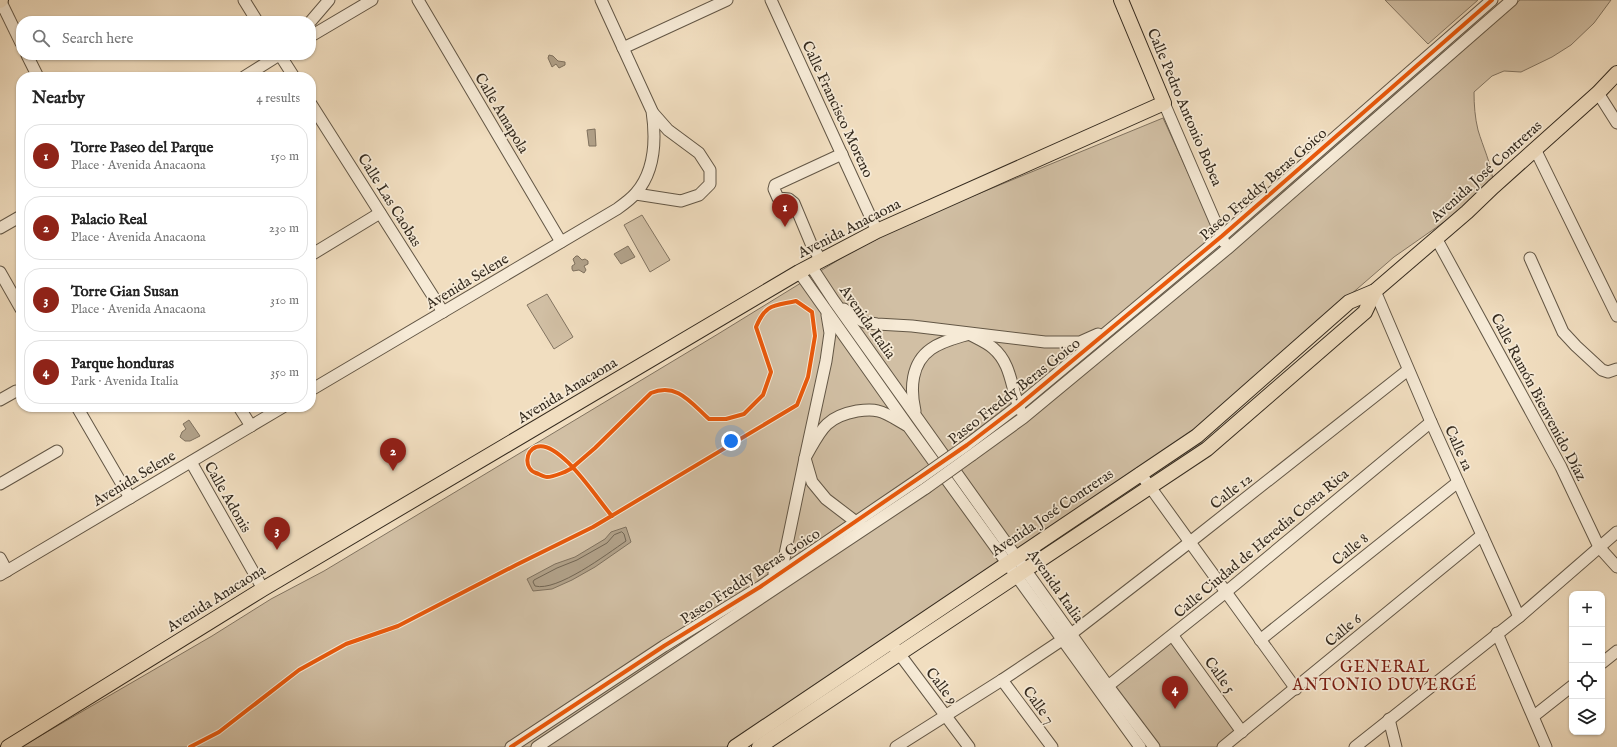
<!DOCTYPE html>
<html lang="en">
<head>
<meta charset="utf-8">
<style>
  body { margin:0; font-family:"IM FELL English",serif; background:#f2f2f2; color:#222 }
  .controls { position:absolute; right:12px; bottom:12px; display:grid; overflow:hidden; border-radius:8px; box-shadow:0 1px 3px #0004 }
  .controls button { width:36px; height:36px; display:grid; place-items:center; padding:0; border:0; border-bottom:1px solid #e0e0e0; background:#fff; color:#222; font:20px sans-serif }
  .you { position:absolute; left:731px; top:441px; width:14px; height:14px; margin:-10px; border:3px solid #fff; border-radius:50%; background:#1a73e8; box-shadow:0 0 0 6px #1a73e833 }
  .badge { display:grid; place-items:center; width:26px; height:26px; border-radius:50%; background:#8f2418; color:#fff; font-size:13px; font-weight:700 }
  .pin { position:absolute; translate:-50% -33px; filter:drop-shadow(0 1px 2px #0008) }
  .pin::after { content:''; position:absolute; top:21px; width:14px; height:12px; background:inherit; clip-path:polygon(0 0,100% 0,50% 100%) }
  .list { margin:0; padding:0; list-style:none }
  h2 { display:flex; justify-content:space-between; align-items:center; height:52px; margin:0; padding:0 16px; font-size:17px }
  h2 small { font-size:13px; font-weight:400; color:#767676 }
  .list li { display:grid; grid-template-columns:26px 1fr auto; gap:12px; align-items:center; box-sizing:border-box; height:64px; margin:0 8px 8px; padding:0 8px; border:1px solid #e0e0e0; border-radius:16px }
  .list b { display:block; font-size:15px; white-space:nowrap }
  .list p { margin:0; font-size:13px; white-space:nowrap; color:#767676 }
  .list em { font-size:13px; font-style:normal; color:#767676 }
  .icon { flex:none; width:22px; height:22px; fill:none; stroke:currentColor; stroke-width:2; stroke-linecap:round; stroke-linejoin:round }
  .map { position:relative; flex:none; width:1617px; height:747px; overflow:hidden }
  .search { position:absolute; background:#fff; box-shadow:0 1px 3px #0004; left:16px; top:16px; width:300px; height:44px; display:flex; align-items:center; gap:10px; box-sizing:border-box; padding:0 14px; border-radius:16px; color:#767676; font-size:15px }
  .panel { position:absolute; background:#fff; box-shadow:0 1px 3px #0004; left:16px; top:72px; width:300px; height:340px; border-radius:16px }
  .map>svg:first-child { display:block }
  .green { fill:#d1bfa4; stroke:#827461 }
  .water { fill:#b1a189; stroke:#7f715e }
  .lines { fill:none; stroke-linecap:round; stroke-linejoin:round }
  .shore { stroke:#726654; stroke-width:1 }
  .minor-casing { stroke:#635746; stroke-width:13 }
  .major-casing { stroke:#342a1e; stroke-width:16 }
  .minor { stroke:#f6ead6; stroke-width:11 }
  .major { stroke:#f1dec0; stroke-width:14 }
  .minor-bridge-casing { stroke:#635746; stroke-width:13; stroke-linecap:butt }
  .minor-bridge { stroke:#f6ead6; stroke-width:11 }
  .cycleway-casing { stroke:#f6ead6; stroke-width:6 }
  .cycleway { stroke:#e8590c; stroke-width:4 }
  .labels { text-anchor:middle; stroke-width:3.5; stroke-linejoin:round; paint-order:stroke }
  .street-label { font-size:15px; fill:#342a1e; stroke:#f6ead6 }
  .neighbourhood-label { font-size:16px; letter-spacing:1px; fill:#7a1f14; stroke:#f6ead6 }
</style>
</head>
<body>
<div class="map">
<svg width="1617" height="747" viewBox="0 0 1617 747">
  <rect width="100%" height="100%" fill="#f1dec0"/>
  <filter id="stains"><feTurbulence type="fractalNoise" baseFrequency=".005" numOctaves="4"/><feColorMatrix values="0 0 0 0 .2 0 0 0 0 .09 0 0 0 0 .02 0 0 0 .5 -.17"/></filter>
  <radialGradient id="worn" r=".72"><stop offset=".6" stop-color="#630" stop-opacity="0"/><stop offset="1" stop-color="#630" stop-opacity=".3"/></radialGradient>
  <g class="green">
    <polygon points="1385,0 1478,0 1428,44"/>
    <path d="M 1520,0 L 1611,0 L 1594,23 L 1571,45 L 1552,57 L 1521,72 L 1504,71 L 1492,76 L 1474,92 C 1474,105 1475,118 1478,130 C 1483,147 1491,163 1493,181 L 1464,208 L 1394,257 L 1187,436 L 726,747 L 21,747 L 212,636 L 271,599 L 324,571 L 718,334 L 848,254 L 912,221 L 1163,118 L 1226,256 Z"/>
    <polygon points="642,215 670,260 650,272 624,225"/>
    <polygon points="547,294 573,337 554,349 527,305"/>
    <polygon points="1173,636 1242,732 1223,747 1154,747 1108,686"/>
  </g>
  <g class="water">
    <polygon points="549,55 553,56 558,61 565,62 565,65 559,68 556,64 552,67 548,58"/>
    <polygon points="595,129 596,146 589,146 587,130"/>
    <polygon points="628,246 635,257 621,264 614,254"/>
    <polygon points="578,256 582,260 585,259 588,261 588,264 584,266 586,270 584,273 579,270 573,271 572,269 572,266 575,264 573,259 576,256"/>
    <polygon points="189,420 200,436 190,441 185,441 180,437 182,432 186,429 183,424"/>
    <polygon points="626,527 631,542 595,567 572,580 552,589 533,591 527,579 555,564 575,557 605,539 611,532"/>
  </g>
  <g class="lines">
    <path class="shore" d="M 622,532 L 624,534 L 626,541 C 607,554 557,592 535,586 L 533,582 L 534,580 L 557,568 L 577,560 L 607,543 L 614,535 Z"/>
    <g class="minor-casing">
      <g id="minor">
        <polyline points="0,0 21,43"/>
        <polyline points="244,0 257,21"/>
        <polyline points="418,0 561,242"/>
        <polyline points="771,0 877,231"/>
        <polyline points="311,21 329,0"/>
        <polyline points="311,36 372,0"/>
        <polyline points="623,48 727,0"/>
        <polyline points="27,55 38,77"/>
        <polyline points="280,55 294,77"/>
        <polyline points="244,77 279,55"/>
        <polyline points="1598,93 1617,123"/>
        <polyline points="1164,103 1224,242"/>
        <polyline points="311,104 443,312"/>
        <polyline points="1535,149 1617,316"/>
        <polyline points="636,194 681,201 699,195 710,184 710,170 699,153 668,130 653,113"/>
        <polyline points="0,228 21,216"/>
        <polyline points="1436,238 1561,467 1599,547 1617,567"/>
        <polyline points="311,255 380,213"/>
        <polyline points="1530,258 1563,332 1576,346 1602,370 1608,372 1617,369"/>
        <polyline points="821,260 812,246 794,203 789,199 778,198 774,189 775,185 842,154"/>
        <polyline points="811,266 834,301 1108,686 1154,747"/>
        <polyline points="0,272 21,309"/>
        <polyline points="799,272 908,426 1140,747"/>
        <polyline points="1375,291 1431,422 1519,617"/>
        <polyline points="844,309 849,314 864,322 877,324 912,326 1045,342 1080,342 1098,334"/>
        <path d="M 311,390 L 617,209 C 624,204 631,199 636,193 C 655,171 656,138 652,111 L 601,0"/>
        <polyline points="0,400 16,391"/>
        <polyline points="77,407 130,498"/>
        <polyline points="239,407 251,426"/>
        <path d="M 915,411 C 910,389 911,363 931,349 C 942,341 956,338 969,334 C 976,338 986,342 993,348 C 1012,364 1011,389 1020,410"/>
        <polyline points="967,445 1018,406 1222,236 1492,0"/>
        <polyline points="972,455 1023,418 1227,249 1512,0"/>
        <polyline points="191,462 263,589"/>
        <polyline points="1140,473 1296,689"/>
        <polyline points="0,484 57,451"/>
        <path d="M 860,525 L 826,499 L 812,482 L 805,458 C 820,432 824,417 857,411 C 864,410 871,409 878,411 C 887,413 897,420 906,425"/>
        <polyline points="0,558 7,571"/>
        <polyline points="774,573 784,559 805,458 826,361 830,333 827,315"/>
        <polyline points="0,575 283,407"/>
        <polyline points="1497,633 1546,747"/>
        <polyline points="1071,634 1190,542 1408,370"/>
        <polyline points="1173,636 1242,732"/>
        <polyline points="1260,640 1458,482"/>
        <polyline points="895,648 969,747"/>
        <polyline points="1602,663 1617,651"/>
        <polyline points="1002,680 1052,747"/>
        <polyline points="1103,690 1226,592 1431,422"/>
        <polyline points="1534,716 1572,686"/>
        <polyline points="1389,719 1396,747"/>
        <polyline points="511,747 664,646 760,587 919,479"/>
        <polyline points="537,747 926,488"/>
        <polyline points="896,747 1002,680 1062,640"/>
        <polyline points="1223,747 1482,535"/>
        <polyline points="1355,747 1519,617 1617,532"/>
      </g>
    </g>
    <g class="major-casing">
      <g id="major">
        <polyline points="0,1 1,0"/>
        <polyline points="8,747 263,589 799,272 877,231 1164,103 1121,0"/>
        <polyline points="735,747 1197,436 1349,302 1375,291 1467,212 1493,187 1598,93 1617,73"/>
        <polyline points="759,747 1207,449 1365,312 1375,291"/>
      </g>
    </g>
    <use href="#minor" class="minor"/>
    <use href="#major" class="major"/>
    <g class="minor-bridge-casing">
      <g id="minor-bridge">
        <polyline points="919,479 967,445"/>
        <polyline points="926,488 972,455"/>
      </g>
    </g>
    <use href="#minor-bridge" class="minor-bridge"/>
    <g class="cycleway-casing">
      <g id="cycleway">
        <path d="M 190,747 L 219,732 L 299,670 L 346,644 L 398,626 L 516,565 L 593,527 L 797,405 L 808,377 L 815,336 L 812,312 L 796,301 C 774,306 766,303 756,327 L 771,372 L 763,395 L 744,414 L 726,419 L 709,419 C 691,403 677,382 651,393 L 595,448 L 573,467 C 569,471 553,477 547,477 C 544,477 539,474 536,473 C 524,469 525,451 536,447 C 559,438 599,502 612,516"/>
        <polyline points="511,747 664,646 760,587 967,445 1018,406 1222,236 1492,0"/>
      </g>
    </g>
    <use href="#cycleway" class="cycleway"/>
  </g>
  <g class="labels">
    <g class="street-label">
      <text transform="translate(1185 107) rotate(67)" y="5">Calle Pedro Antonio Bobea</text>
      <text transform="translate(838 109) rotate(65)" y="5">Calle Francisco Moreno</text>
      <text transform="translate(502 113) rotate(59)" y="5">Calle Amapola</text>
      <text transform="translate(1486 171) rotate(-42)" y="5">Avenida José Contreras</text>
      <text transform="translate(1263 184) rotate(-41)" y="5">Paseo Freddy Beras Goico</text>
      <text transform="translate(390 200) rotate(58)" y="5">Calle Las Caobas</text>
      <text transform="translate(849 228) rotate(-27)" y="5">Avenida Anacaona</text>
      <text transform="translate(467 281) rotate(-31)" y="5">Avenida Selene</text>
      <text transform="translate(868 322) rotate(55)" y="5">Avenida Italia</text>
      <text transform="translate(567 390) rotate(-31)" y="5">Avenida Anacaona</text>
      <text transform="translate(1014 391) rotate(-38)" y="5">Paseo Freddy Beras Goico</text>
      <text transform="translate(1539 397) rotate(62)" y="5">Calle Ramón Bienvenido Díaz</text>
      <text transform="translate(1459 448) rotate(66)" y="5">Calle 1a</text>
      <text transform="translate(134 478) rotate(-31)" y="5">Avenida Selene</text>
      <text transform="translate(1231 491) rotate(-38)" y="5">Calle 12</text>
      <text transform="translate(228 497) rotate(60)" y="5">Calle Adonis</text>
      <text transform="translate(1052 512) rotate(-34)" y="5">Avenida José Contreras</text>
      <text transform="translate(1261 543) rotate(-40)" y="5">Calle Ciudad de Heredia Costa Rica</text>
      <text transform="translate(1350 549) rotate(-39)" y="5">Calle 8</text>
      <text transform="translate(750 576) rotate(-33)" y="5">Paseo Freddy Beras Goico</text>
      <text transform="translate(1056 586) rotate(55)" y="5">Avenida Italia</text>
      <text transform="translate(216 598) rotate(-32)" y="5">Avenida Anacaona</text>
      <text transform="translate(1343 630) rotate(-40)" y="5">Calle 6</text>
      <text transform="translate(1220 675) rotate(54)" y="5">Calle 5</text>
      <text transform="translate(942 686) rotate(53)" y="5">Calle 9</text>
      <text transform="translate(1039 705) rotate(54)" y="5">Calle 7</text>
    </g>
    <g class="neighbourhood-label">
      <text x="1385" y="672">GENERAL<tspan x="1385" dy="18">ANTONIO DUVERGÉ</tspan></text>
    </g>
  </g>
  <rect width="100%" height="100%" filter="url(#stains)"/>
  <rect width="100%" height="100%" fill="url(#worn)"/>
</svg>
<div class="controls">
<button>+</button>
<button>−</button>
<button><svg class="icon" aria-label="locate" viewBox="0 0 24 24"><circle cx="12" cy="12" r="6"/><path d="M12 2v4M12 18v4M2 12h4M18 12h4"/></svg></button>
<button><svg class="icon" aria-label="layers" viewBox="0 0 24 24"><path d="M12 4l9 5-9 5-9-5zM3 14l9 5 9-5"/></svg></button>
</div>
<div class="you"></div>
<div class="pin badge" style="left:785px;top:227px">1</div>
<div class="pin badge" style="left:393px;top:471px">2</div>
<div class="pin badge" style="left:277px;top:550px">3</div>
<div class="pin badge" style="left:1175px;top:709px">4</div>
<div class="search"><svg class="icon" aria-label="search" viewBox="0 0 24 24"><circle cx="10" cy="10" r="6"/><path d="M15 15l6 6"/></svg>Search here</div>
<section class="panel">
<h2>Nearby<small>4 results</small></h2>
<ul class="list">
<li><span class="badge">1</span><div><b>Torre Paseo del Parque</b><p>Place · Avenida Anacaona</p></div><em>150 m</em></li>
<li><span class="badge">2</span><div><b>Palacio Real</b><p>Place · Avenida Anacaona</p></div><em>230 m</em></li>
<li><span class="badge">3</span><div><b>Torre Gian Susan</b><p>Place · Avenida Anacaona</p></div><em>310 m</em></li>
<li><span class="badge">4</span><div><b>Parque honduras</b><p>Park · Avenida Italia</p></div><em>350 m</em></li>
</ul>
</section>
</div>
</body>
</html>
